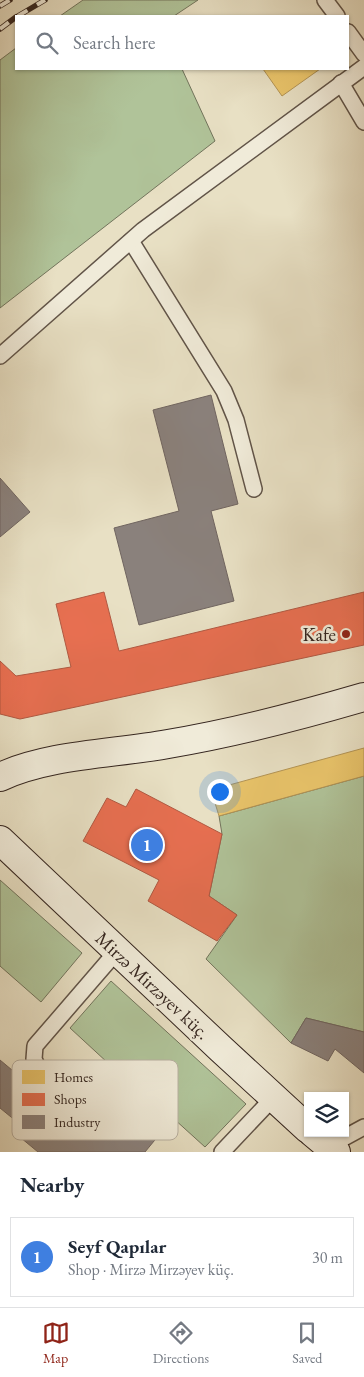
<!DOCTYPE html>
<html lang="en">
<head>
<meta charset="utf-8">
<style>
  body { margin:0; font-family:"EB Garamond",serif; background:#f2f2f3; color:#1f2937 }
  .controls { position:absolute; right:15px; bottom:15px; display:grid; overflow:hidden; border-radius:0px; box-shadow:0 1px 4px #0004 }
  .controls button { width:45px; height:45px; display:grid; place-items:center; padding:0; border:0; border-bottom:1px solid #e0e1e3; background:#fff; color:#1f2937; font:25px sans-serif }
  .you { position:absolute; left:219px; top:791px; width:18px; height:18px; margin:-12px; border:4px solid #fff; border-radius:50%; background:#1a73e8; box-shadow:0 0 0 8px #1a73e833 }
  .badge { display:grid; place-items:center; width:32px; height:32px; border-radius:50%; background:#8f2418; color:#fff; font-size:16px; font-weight:700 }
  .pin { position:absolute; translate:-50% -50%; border:2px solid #fff; box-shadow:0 1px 5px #0006 }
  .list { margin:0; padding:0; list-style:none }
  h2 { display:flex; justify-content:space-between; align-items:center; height:65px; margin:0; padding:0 20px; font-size:21px }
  h2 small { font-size:16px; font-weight:400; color:#747a83 }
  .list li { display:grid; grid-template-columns:32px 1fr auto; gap:15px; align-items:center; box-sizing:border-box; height:80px; margin:0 10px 10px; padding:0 10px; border:1px solid #e0e1e3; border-radius:0px }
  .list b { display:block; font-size:19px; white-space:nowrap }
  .list p { margin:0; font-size:16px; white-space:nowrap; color:#747a83 }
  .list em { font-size:16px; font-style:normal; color:#747a83 }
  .icon { flex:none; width:28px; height:28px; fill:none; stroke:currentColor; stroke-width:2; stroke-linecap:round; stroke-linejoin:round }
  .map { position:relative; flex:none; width:364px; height:1152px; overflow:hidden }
  .search { position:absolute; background:#fff; box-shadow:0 1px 4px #0004; left:15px; right:15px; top:15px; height:55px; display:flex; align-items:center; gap:12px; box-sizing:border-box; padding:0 18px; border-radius:0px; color:#747a83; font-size:19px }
  .sheet { height:155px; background:#fff }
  nav { display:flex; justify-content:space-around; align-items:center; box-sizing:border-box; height:70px; border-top:1px solid #e0e1e3; background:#fff; font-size:14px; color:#747a83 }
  nav a { display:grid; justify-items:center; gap:2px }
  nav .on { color:#8f2418 }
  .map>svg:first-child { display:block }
  .green { fill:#b0c399; stroke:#72745c }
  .homes { fill:#e9c46a; stroke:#b39454 }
  .shops { fill:#e76f51; stroke:#b15942 }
  .industry { fill:#8a817c; stroke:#706560 }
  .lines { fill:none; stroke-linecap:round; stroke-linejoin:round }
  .lane-casing { stroke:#615448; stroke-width:18 }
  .secondary-casing { stroke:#34251f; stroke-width:30 }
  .lane { stroke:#f0ebd9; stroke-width:15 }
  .secondary { stroke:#f0ebd9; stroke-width:28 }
  .rail-casing { stroke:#34251f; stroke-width:5.5 }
  .rail { stroke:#f0ebd9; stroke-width:4; stroke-dasharray:11; stroke-linecap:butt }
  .poi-dot { fill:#8f2418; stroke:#f0ebd9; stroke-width:2 }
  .labels { text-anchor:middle; stroke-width:5; stroke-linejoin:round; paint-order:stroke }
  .poi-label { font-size:19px; fill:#34251f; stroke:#f0ebd9; text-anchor:end }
  .street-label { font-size:19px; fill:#34251f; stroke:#f0ebd9 }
  .key { fill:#f0ebd9; stroke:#b8b0a1; stroke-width:1 }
  .key-label { font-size:14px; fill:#34251f }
</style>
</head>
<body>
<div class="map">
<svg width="364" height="1152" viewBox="0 0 364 1152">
  <rect width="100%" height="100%" fill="#e8e0c4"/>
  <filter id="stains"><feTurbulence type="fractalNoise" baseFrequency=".004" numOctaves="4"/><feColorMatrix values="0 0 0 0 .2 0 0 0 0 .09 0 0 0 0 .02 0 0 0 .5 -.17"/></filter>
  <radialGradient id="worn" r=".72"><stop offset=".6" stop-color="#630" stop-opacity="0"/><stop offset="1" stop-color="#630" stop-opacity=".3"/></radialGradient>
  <g class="green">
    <polygon points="83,0 198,0 174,16 60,16"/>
    <polygon points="16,48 16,69 182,69 215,141 0,308 0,60"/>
    <polygon points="364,776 364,1032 306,1018 291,1043 206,959 237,915 209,896 222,834 219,816"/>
    <polygon points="0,880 82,953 41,1002 0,966"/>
    <polygon points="111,981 246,1104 205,1147 173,1118 121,1075 70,1028"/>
  </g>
  <g class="homes">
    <polygon points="263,69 320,69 282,96"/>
    <polygon points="364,748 364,776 219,816 211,790"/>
  </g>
  <g class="shops">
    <polygon points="104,592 119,651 364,592 364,645 20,719 0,714 0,661 16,676 71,667 56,604"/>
    <polygon points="136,789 222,834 209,896 237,915 217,941 148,901 159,880 83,841 107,798 126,807"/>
  </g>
  <g class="industry">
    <polygon points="211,395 238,504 211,511 234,601 139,625 114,528 179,511 153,410"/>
    <polygon points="0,478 30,512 0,537"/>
    <polygon points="306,1018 364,1032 364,1073 335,1049 328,1061 291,1043"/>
    <polygon points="0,1060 79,1126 121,1075 173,1118 145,1152 38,1152 15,1133 22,1126 0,1108"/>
  </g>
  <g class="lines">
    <g class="lane-casing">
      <g id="lane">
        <polyline points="325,0 337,16"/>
        <polyline points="348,32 364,54"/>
        <polyline points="341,83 364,122"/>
        <polyline points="131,241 224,391 236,420 254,489"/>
        <polyline points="0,356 143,230 364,67"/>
        <polyline points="65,1092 39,1070 34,1059 35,1046 117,951"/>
        <polyline points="329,1146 364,1127"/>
        <polyline points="222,1152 273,1098"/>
      </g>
    </g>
    <g class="secondary-casing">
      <g id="secondary">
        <path d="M 0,777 C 50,754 114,754 168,744 C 235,733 299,716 364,697"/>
        <polyline points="0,840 221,1049 308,1129"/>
        <polyline points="313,1133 336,1152"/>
      </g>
    </g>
    <use href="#lane" class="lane"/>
    <use href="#secondary" class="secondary"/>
    <g class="rail-casing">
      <g id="rail">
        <polyline points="0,6 10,0"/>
        <polyline points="18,16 45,0"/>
        <polyline points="0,29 16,17"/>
      </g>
    </g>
    <use href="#rail" class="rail"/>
  </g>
  <circle class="poi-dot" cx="346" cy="634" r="5"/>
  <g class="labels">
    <g class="poi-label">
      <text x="336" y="641">Kafe</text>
    </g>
    <g class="street-label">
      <text transform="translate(153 985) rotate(43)" y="7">Mirzə Mirzəyev küç.</text>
    </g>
  </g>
  <rect x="12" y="1060" width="166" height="80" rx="8" class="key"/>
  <rect x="22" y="1070" width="23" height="14" fill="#e9c46a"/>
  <rect x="22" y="1093" width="23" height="13" fill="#e76f51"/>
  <rect x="22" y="1115" width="23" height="14" fill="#8a817c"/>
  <g class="key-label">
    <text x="54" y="1082">Homes</text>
    <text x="54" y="1104">Shops</text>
    <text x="54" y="1127">Industry</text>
  </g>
  <rect width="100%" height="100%" filter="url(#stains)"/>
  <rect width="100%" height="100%" fill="url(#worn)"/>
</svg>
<div class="controls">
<button><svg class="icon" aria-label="layers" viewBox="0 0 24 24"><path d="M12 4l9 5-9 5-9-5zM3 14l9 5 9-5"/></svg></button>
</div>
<div class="you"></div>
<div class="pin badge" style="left:147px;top:845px;background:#3f7fe0">1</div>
<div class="search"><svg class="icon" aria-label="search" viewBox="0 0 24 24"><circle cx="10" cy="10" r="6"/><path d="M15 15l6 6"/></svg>Search here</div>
</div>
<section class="sheet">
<h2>Nearby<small></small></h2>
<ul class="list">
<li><span class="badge" style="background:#3f7fe0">1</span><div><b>Seyf Qapılar</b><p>Shop · Mirzə Mirzəyev küç.</p></div><em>30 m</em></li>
</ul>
</section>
<nav>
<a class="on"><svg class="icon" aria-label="map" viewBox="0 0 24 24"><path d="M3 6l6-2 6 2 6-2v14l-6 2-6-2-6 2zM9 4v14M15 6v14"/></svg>Map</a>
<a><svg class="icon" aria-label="directions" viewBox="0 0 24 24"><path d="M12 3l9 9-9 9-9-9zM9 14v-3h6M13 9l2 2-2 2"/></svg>Directions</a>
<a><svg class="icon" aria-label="saved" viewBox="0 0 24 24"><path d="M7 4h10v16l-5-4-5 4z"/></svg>Saved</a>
</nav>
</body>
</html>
